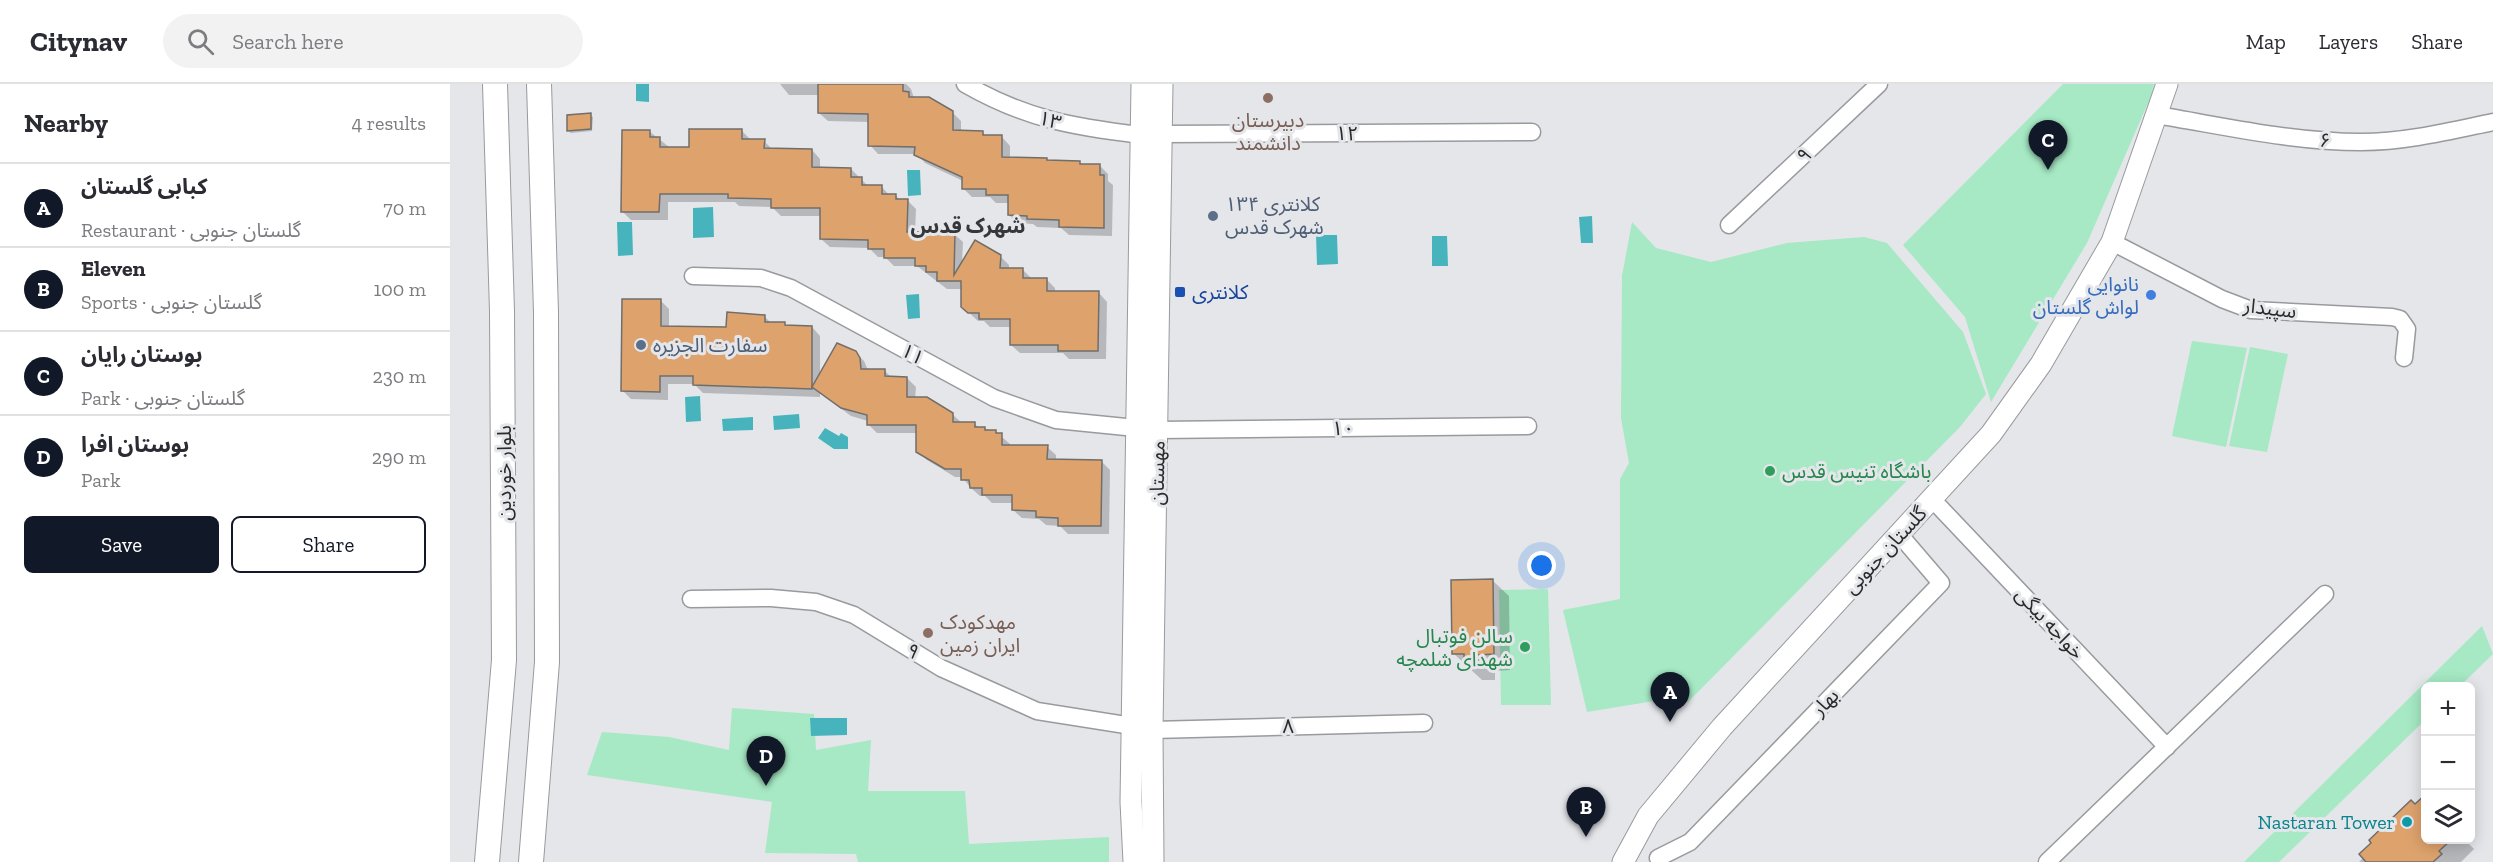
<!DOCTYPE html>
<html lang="en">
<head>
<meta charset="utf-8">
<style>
  body { margin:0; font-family:"Zilla Slab","Noto Sans Arabic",serif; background:#f2f2f3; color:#2b2b33 }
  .controls { position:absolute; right:18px; bottom:18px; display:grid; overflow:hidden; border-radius:9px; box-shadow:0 3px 15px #0003 }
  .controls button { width:54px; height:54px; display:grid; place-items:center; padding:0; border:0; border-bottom:2px solid #e1e1e2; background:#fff; color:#2b2b33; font:30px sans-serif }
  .you { position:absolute; left:1092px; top:482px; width:21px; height:21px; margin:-15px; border:4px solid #fff; border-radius:50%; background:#1a73e8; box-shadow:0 0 0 9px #1a73e833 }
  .badge { display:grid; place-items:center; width:39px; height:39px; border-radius:50%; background:#111827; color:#fff; font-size:20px; font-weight:700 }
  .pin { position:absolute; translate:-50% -50px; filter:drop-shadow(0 2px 3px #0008) }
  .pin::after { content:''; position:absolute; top:32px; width:21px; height:18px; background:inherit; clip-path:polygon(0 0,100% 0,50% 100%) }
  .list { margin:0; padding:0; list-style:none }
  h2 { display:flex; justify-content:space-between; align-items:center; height:78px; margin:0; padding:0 24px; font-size:26px }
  h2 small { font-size:20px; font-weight:400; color:#7c7c81 }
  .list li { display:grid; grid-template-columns:39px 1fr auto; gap:18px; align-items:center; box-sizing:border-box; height:84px; padding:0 24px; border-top:2px solid #e1e1e2 }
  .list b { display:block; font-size:22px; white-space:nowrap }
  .list p { margin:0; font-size:20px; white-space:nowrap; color:#7c7c81 }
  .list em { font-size:20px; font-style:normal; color:#7c7c81 }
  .actions { display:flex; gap:12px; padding:18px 24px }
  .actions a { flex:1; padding:14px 0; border:2px solid #111827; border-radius:9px; text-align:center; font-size:21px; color:#111827 }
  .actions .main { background:#111827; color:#fff }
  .icon { flex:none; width:33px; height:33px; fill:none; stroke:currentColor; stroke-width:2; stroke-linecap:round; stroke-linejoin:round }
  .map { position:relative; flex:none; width:2043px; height:778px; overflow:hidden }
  header { display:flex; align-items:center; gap:36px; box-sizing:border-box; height:84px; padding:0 30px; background:#fff; border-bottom:2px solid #e1e1e2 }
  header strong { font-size:28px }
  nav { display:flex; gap:33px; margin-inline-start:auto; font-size:21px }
  .search { width:420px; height:54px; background:#f2f2f3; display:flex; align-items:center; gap:15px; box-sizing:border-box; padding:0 21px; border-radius:33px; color:#7c7c81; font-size:22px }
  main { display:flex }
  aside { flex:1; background:#fff }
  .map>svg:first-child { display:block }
  .green { fill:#a6e9c4 }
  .water { fill:#47b4bd }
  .shadow { fill:#0003 }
  .building { fill:#dea36d; stroke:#716e6a; stroke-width:1.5 }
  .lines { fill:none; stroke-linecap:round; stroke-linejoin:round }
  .minor-casing { stroke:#989a9e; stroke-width:19 }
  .tertiary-casing { stroke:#989a9e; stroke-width:23 }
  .secondary-casing { stroke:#989a9e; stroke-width:26 }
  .minor { stroke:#fff; stroke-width:16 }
  .tertiary { stroke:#fff; stroke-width:21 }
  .secondary { stroke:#fff; stroke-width:24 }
  .education-dot { fill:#8d6e63; stroke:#e4e6ea; stroke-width:2 }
  .service-dot { fill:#5c6f8a; stroke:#e4e6ea; stroke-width:2 }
  .transit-dot { fill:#1a4fb4; stroke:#e4e6ea; stroke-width:2 }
  .shop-dot { fill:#3f7fe0; stroke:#e4e6ea; stroke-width:2 }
  .leisure-dot { fill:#2e9e5b; stroke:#e4e6ea; stroke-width:2 }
  .culture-dot { fill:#0f9aa8; stroke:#e4e6ea; stroke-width:2 }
  .labels { text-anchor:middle; stroke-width:6; stroke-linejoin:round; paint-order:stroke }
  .street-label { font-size:20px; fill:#292a2b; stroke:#e4e6ea }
  .education-label { font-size:20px; fill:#785e54; stroke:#e4e6ea }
  .service-label { font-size:20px; fill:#4e5e75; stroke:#e4e6ea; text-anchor:start }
  .shop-label { font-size:20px; fill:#366cbe; stroke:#e4e6ea; text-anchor:end }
  .transit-label { font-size:20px; fill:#164399; stroke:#e4e6ea; text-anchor:start }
  .leisure-label { font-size:20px; fill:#27864d; stroke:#e4e6ea; text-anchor:start }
  .culture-label { font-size:20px; fill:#0d838f; stroke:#e4e6ea; text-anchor:end }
  .neighbourhood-label { font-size:21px; font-weight:bold; fill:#36373a; stroke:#e4e6ea }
</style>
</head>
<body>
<header>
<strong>Citynav</strong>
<div class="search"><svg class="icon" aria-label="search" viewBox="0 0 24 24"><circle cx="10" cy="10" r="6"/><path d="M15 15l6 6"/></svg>Search here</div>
<nav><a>Map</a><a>Layers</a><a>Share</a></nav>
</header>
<main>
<aside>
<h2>Nearby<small>4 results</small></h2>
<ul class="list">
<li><span class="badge">A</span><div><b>کبابی گلستان</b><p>Restaurant · گلستان جنوبی</p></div><em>70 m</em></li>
<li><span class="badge">B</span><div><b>Eleven</b><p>Sports · گلستان جنوبی</p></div><em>100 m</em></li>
<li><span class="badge">C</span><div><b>بوستان رایان</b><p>Park · گلستان جنوبی</p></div><em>230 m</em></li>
<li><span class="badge">D</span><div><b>بوستان افرا</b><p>Park</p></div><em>290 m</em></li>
</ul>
<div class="actions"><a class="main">Save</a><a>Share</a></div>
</aside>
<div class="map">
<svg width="2043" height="778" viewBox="0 0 2043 778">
  <rect width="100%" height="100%" fill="#e4e6ea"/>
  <g class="green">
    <polygon points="1613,0 1704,0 1701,12 1637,159 1541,318 1515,233 1453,161"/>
    <polygon points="1182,138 1206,164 1261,178 1337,159 1414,153 1437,159 1513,248 1536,310 1510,343 1238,618 1204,617 1137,628 1113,526 1170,515 1170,395 1179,379 1171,334 1172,192"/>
    <polygon points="1742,257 1797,264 1776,363 1722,352"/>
    <polygon points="1800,263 1838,270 1817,368 1779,362"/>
    <polygon points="1098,505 1101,621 1051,621 1049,506"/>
    <polygon points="2032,542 2043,570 2010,602 1976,602 1975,636 1829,778 1794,778"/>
    <polygon points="282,624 364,630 366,666 421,656 418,707 515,707 519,760 659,753 659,778 408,778 406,770 315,769 322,718 137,691 152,648 219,653 279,666"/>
  </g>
  <g class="water">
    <polygon points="186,0 199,0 199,18 186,17"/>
    <polygon points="457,86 470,86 471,111 458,112"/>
    <polygon points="263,123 264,153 243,154 243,124"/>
    <polygon points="1142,132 1143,159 1131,159 1129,133"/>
    <polygon points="167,138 182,138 183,171 168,172"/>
    <polygon points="866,151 887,151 888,180 867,181"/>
    <polygon points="982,152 997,152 998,182 982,182"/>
    <polygon points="469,210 470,234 458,235 456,211"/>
    <polygon points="250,312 251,337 236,338 235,313"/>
    <polygon points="349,330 350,344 324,346 323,332"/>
    <polygon points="303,333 303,346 273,347 272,335"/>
    <polygon points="375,344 389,352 391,349 398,353 398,365 384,365 368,354"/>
    <polygon points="360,634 397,634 397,651 361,652"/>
  </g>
  <g class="shadow">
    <polygon points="330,0 456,0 461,5 464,14 502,28 511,37 511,48 532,48 537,53 552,53 560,62 560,75 629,78 633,81 650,82 658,90 658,97 663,101 662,152 619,151 611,144 587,143 583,140 568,139 559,131 559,119 546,119 540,113 522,113 513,104 513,97 475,79 467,70 428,70 420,61 420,38 378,37 369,29 370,11 339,11"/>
    <polygon points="140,31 143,33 142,47 121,49 118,47"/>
    <polygon points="291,46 300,55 314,57 323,66 362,66 370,75 370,85 401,85 419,103 431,102 440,112 446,112 450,116 457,116 466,125 465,149 504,150 513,158 512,179 550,172 559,181 559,186 573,186 581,194 596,195 605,204 605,209 649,209 657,218 656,275 619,275 613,269 570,269 561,261 562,243 540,243 534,237 528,237 512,222 513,205 497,205 467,182 444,182 435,173 428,173 419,164 380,163 371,155 371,132 331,132 322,123 289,122 285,118 218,118 218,136 181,136 172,127 199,47 219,63 240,65"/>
    <polygon points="211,217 219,225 219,244 278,244 314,232 321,239 334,239 338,243 362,243 370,252 370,293 405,268 414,277 418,286 434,286 442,294 457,294 466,303 465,315 502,330 512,339 524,339 529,344 545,347 560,360 560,362 597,363 606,371 606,377 651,377 660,386 659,450 618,450 610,442 596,441 589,435 572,434 563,426 563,419 542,419 535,412 530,412 521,404 512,393 505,393 477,376 468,367 468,349 427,349 418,340 418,337 401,332 370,309 370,313 253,309 244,300 218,300 218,316 181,315 172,306"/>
    <polygon points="1042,496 1059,512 1060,586 1045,587 1045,596 1032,596 1003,569"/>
    <polygon points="1976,756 2015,756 2024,765 2011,778 1909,778 1914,773"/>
  </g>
  <g class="building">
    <polygon points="368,0 453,0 453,7 459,8 459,13 479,13 503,27 503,46 533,47 533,51 552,51 552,73 597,74 597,76 630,77 630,80 650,80 650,91 654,91 654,144 609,143 609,136 577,135 577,132 558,131 558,111 536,111 536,105 512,105 512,93 464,71 465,63 418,62 418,30 368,29"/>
    <polygon points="141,29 141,45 117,47 117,31"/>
    <polygon points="239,45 292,45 292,55 315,55 314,64 362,65 362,83 401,84 401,93 412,93 412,101 432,101 432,110 446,110 446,115 458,115 457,148 505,148 504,191 525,156 551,171 550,184 573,184 573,194 597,194 597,207 649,207 648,267 608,267 608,261 560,261 560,235 529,235 529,229 518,229 511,223 511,197 487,197 487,188 476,188 476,182 465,182 465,174 434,174 434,165 418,165 418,156 370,155 370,124 321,124 321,115 278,114 278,110 210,110 209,128 171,128 172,46 200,46 200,53 210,53 210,63 239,63"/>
    <polygon points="172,215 211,215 211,242 276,243 277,228 315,231 315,238 335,238 335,241 362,242 362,305 243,301 243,292 210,292 210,308 171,307"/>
    <polygon points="387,259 406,267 410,274 411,285 435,285 435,292 457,293 457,313 477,313 503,329 503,338 525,338 525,343 535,343 535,346 546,346 546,349 552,349 552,361 598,361 597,375 652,376 651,442 608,442 608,434 586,433 586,427 562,426 562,411 532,411 532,404 520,404 519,396 511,396 511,385 495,385 466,368 466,341 417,341 417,331 391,324 362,303"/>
    <polygon points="1043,495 1044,570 1029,571 1029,580 1014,581 1014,570 1002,570 1001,496"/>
    <polygon points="1976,710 1976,756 2001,756 1989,767 1992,770 1983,778 1916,778 1909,770 1921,759 1919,756 1961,716 1965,720"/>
  </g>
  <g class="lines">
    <g class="minor-casing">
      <g id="minor">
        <path d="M 515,0 C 576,35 623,43 691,51"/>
        <path d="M 1706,31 C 1774,42 1843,58 1911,58 C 1956,58 2000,47 2043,38"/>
        <polyline points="711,50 1082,48"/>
        <polyline points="1279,141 1429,0"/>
        <polyline points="1662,158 1772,215 1801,226 1942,233 1950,235 1957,245 1954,274"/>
        <polyline points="243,192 311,194 341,204 544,314 606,336 686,344"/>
        <polyline points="708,346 1078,342"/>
        <polyline points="1482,415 1717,663"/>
        <polyline points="241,515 321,514 366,518 404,531 491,584 587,627 682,642"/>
        <polyline points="702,646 974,639"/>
        <polyline points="1208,774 1240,758 1491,499 1449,450"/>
        <polyline points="1597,778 1875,510"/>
      </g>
    </g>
    <g class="tertiary-casing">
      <g id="tertiary">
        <polyline points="684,778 681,718 692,0"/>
        <polyline points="703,778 702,646 712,0"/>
        <polyline points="1173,778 1198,732 1272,643 1541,350 1591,280 1662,158 1717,0"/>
      </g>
    </g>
    <g class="secondary-casing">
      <g id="secondary">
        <polyline points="37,778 54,576 52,227 45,0"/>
        <polyline points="81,778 97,578 96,228 89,0"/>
      </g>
    </g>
    <use href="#minor" class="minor"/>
    <use href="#tertiary" class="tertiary"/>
    <use href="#secondary" class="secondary"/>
  </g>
  <g class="education-dot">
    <circle cx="818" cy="14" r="6"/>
    <circle cx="478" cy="549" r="6"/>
  </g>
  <g class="service-dot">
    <circle cx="763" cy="132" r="6"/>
    <circle cx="191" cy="261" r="6"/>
  </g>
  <rect class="transit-dot" x="724" y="202" width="12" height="12" rx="3"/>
  <circle class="shop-dot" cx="1701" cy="211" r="6"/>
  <g class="leisure-dot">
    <circle cx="1320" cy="387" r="6"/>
    <circle cx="1075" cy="563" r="6"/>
  </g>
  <circle class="culture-dot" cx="1957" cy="738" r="6"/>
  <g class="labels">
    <g class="street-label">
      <text transform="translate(600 36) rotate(15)" y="7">۱۳</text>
      <text x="897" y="56">۱۲</text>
      <text transform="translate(1875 56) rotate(3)" y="7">۶</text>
      <text transform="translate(1354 71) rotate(-43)" y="7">۹</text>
      <text transform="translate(1820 224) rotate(7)" y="7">سپیدار</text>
      <text transform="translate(463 270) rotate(29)" y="7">۱۱</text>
      <text transform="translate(893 344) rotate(-1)" y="7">۱۰</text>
      <text transform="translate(54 389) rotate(-90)" y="7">بلوار خوردین</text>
      <text transform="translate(707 389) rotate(-89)" y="7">مهستان</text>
      <text transform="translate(1435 466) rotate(-47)" y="7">گلستان جنوبی</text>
      <text transform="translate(1600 539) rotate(47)" y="7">خواجه بیگی</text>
      <text transform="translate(463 567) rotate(31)" y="7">۹</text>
      <text transform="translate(1375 618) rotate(-46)" y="7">بهار</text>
      <text transform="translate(838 642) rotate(-1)" y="7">۸</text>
    </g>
    <g class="education-label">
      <text x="818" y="43">دبیرستان<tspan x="818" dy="23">دانشمند</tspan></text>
      <text x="490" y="545" text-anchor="start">مهدکودک<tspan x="490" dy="23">ایران زمین</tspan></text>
    </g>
    <g class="service-label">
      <text x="775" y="127">کلانتری ۱۳۴<tspan x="775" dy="23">شهرک قدس</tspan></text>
      <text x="203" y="268">سفارت الجزیره</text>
    </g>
    <g class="shop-label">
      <text x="1689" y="207">نانوایی<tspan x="1689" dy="23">لواش گلستان</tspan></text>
    </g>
    <g class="transit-label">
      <text x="742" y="215">کلانتری</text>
    </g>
    <g class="leisure-label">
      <text x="1332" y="394">باشگاه تنیس قدس</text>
      <text x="1063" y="559" text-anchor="end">سالن فوتبال<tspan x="1063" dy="23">شهدای شلمچه</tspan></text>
    </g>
    <g class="culture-label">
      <text x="1945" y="745">Nastaran Tower</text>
    </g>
    <g class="neighbourhood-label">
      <text x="518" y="149">شهرک قدس</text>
    </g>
  </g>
</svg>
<div class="controls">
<button>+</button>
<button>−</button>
<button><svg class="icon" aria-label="layers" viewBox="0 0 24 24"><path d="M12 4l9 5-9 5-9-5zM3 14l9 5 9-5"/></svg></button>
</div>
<div class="you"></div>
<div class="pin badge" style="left:1220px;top:638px">A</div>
<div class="pin badge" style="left:1136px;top:753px">B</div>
<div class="pin badge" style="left:1598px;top:86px">C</div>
<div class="pin badge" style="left:316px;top:702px">D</div>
</div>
</main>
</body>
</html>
